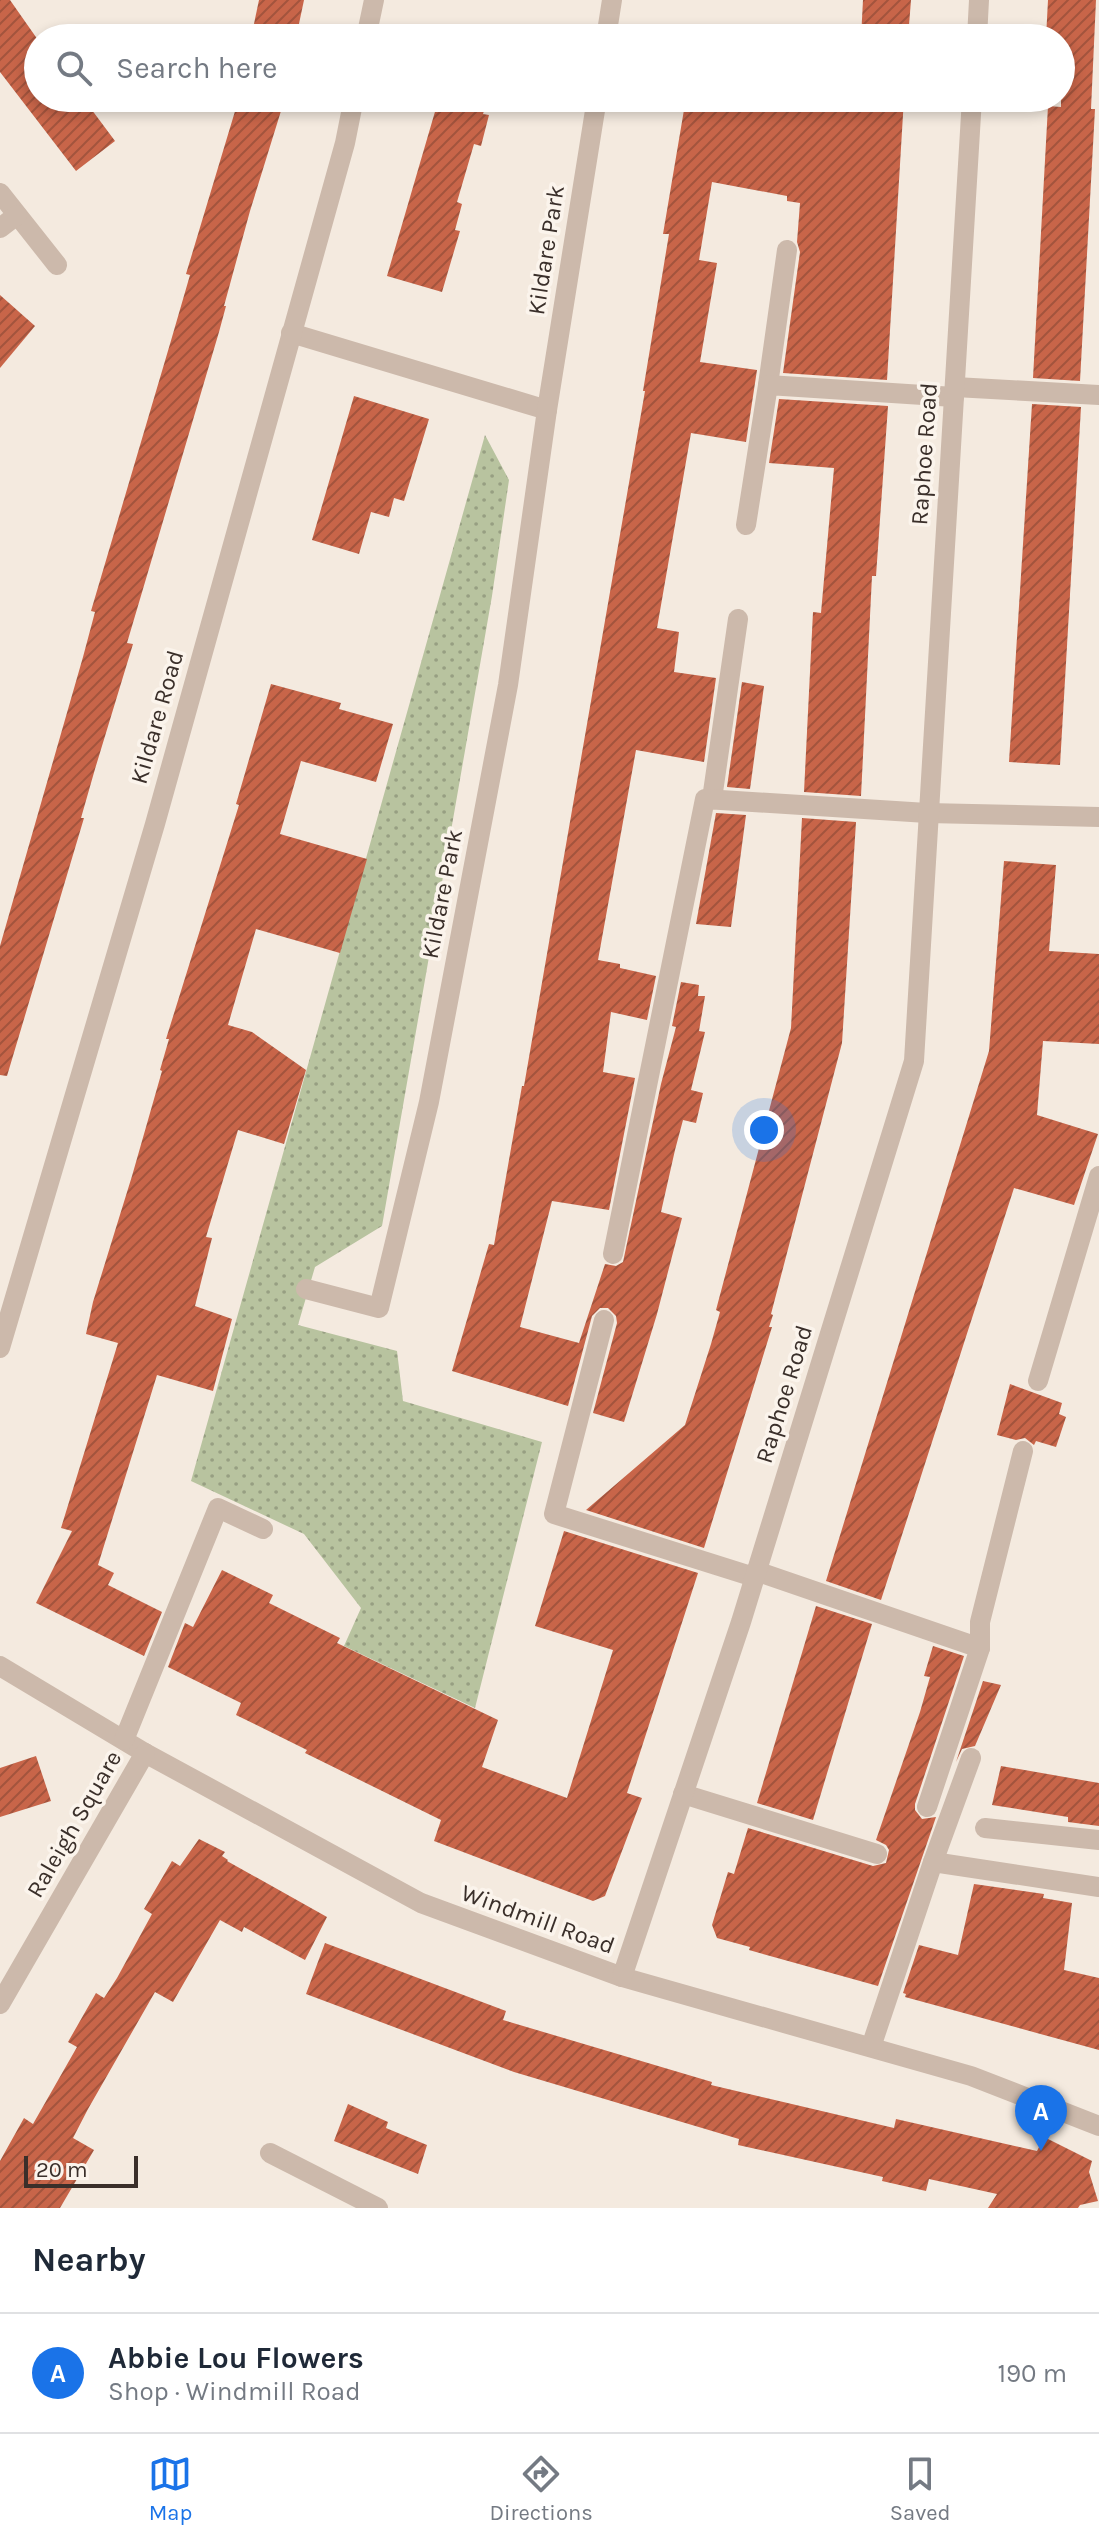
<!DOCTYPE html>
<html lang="en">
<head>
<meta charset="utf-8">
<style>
  body { margin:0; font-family:Karla,sans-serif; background:#f6f6f7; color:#1f2937 }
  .scale { position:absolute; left:24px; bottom:20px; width:114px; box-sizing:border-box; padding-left:8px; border:4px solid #3a2f2a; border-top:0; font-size:22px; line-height:28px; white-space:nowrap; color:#3a2f2a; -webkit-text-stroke:6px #fbf4ec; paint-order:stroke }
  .you { position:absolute; left:764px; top:1130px; width:28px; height:28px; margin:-20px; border:6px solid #fff; border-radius:50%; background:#1a73e8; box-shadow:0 0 0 12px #1a73e833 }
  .badge { display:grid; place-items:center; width:52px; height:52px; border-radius:50%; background:#1a73e8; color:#fff; font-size:26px; font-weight:700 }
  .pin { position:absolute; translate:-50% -66px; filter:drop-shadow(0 2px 4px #0008) }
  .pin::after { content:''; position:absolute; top:42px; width:28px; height:24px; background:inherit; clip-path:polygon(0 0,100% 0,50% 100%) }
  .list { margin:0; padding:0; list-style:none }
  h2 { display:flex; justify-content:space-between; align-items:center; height:104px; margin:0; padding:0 32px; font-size:34px }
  h2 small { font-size:26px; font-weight:400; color:#747a83 }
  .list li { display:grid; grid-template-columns:52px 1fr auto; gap:24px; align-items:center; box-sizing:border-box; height:120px; padding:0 32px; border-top:2px solid #e0e1e3 }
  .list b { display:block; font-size:30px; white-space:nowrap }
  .list p { margin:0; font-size:26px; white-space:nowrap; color:#747a83 }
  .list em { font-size:26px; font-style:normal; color:#747a83 }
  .icon { flex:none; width:44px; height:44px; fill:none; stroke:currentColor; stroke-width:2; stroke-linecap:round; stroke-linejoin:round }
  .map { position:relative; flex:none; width:1099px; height:2208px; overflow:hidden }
  .search { position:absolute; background:#fff; box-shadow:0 4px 12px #0003; left:24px; right:24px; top:24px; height:88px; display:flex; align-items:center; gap:20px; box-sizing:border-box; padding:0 28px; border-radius:44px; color:#747a83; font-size:30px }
  .sheet { height:224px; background:#fff }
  nav { display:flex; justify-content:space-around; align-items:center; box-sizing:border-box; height:112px; border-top:2px solid #e0e1e3; background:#fff; font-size:22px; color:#747a83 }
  nav a { display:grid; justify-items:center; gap:4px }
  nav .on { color:#1a73e8 }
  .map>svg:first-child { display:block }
  .grass { fill:url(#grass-dots) }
  .building { fill:url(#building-hatch) }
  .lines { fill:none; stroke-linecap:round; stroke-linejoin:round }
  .minor { stroke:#ccb9ab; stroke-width:20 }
  .labels { text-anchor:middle; stroke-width:7; stroke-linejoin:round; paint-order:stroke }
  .street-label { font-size:24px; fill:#3a2f2a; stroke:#fbf4ec }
</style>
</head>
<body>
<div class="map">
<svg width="1099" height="2208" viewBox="0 0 1099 2208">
  <defs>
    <pattern id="grass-dots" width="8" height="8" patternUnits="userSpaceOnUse" patternTransform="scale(2)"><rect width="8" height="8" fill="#b8c39f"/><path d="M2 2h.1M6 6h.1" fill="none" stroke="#979f82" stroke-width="1.8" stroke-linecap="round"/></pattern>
    <pattern id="building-hatch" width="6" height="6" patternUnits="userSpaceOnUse" patternTransform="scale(2)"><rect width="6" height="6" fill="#c86549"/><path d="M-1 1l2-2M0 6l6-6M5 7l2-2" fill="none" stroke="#a3543d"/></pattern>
  </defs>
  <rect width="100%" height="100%" fill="#f4eadf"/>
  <polygon class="grass" points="485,435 509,480 492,596 382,1226 315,1267 298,1325 397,1351 403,1401 542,1442 475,1708 344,1646 361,1608 304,1534 191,1481"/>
  <g class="building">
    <polygon points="0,0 10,0 38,40 38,98 83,98 115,141 76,171 0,72"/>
    <polygon points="259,0 304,0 296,38 251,38"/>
    <polygon points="863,0 911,0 908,38 861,38"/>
    <polygon points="1048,0 1096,0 1091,109 1095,109 1080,381 1033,378 1048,106 1061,107 1061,38 1046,38"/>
    <polygon points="239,98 285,98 250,211 224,306 226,306 219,332 127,643 133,644 95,769 81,818 84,818 7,1076 0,1075 0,946 83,657 95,612 91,611 170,344 190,275 186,274"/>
    <polygon points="439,98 488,98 483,114 489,115 481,146 474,144 457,202 462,204 455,230 460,231 442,292 387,276"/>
    <polygon points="686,98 904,98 887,380 783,373 800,252 797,242 800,203 787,201 787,196 712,182 699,260 717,263 700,362 757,370 746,442 691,433 657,628 679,632 674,672 716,678 704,762 636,750 598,960 620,964 620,968 656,976 647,1020 611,1012 603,1072 635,1078 609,1210 552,1201 520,1327 579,1343 605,1264 616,1266 623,1262 661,1084 676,1027 672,1026 681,982 699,985 698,996 705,996 699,1031 705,1032 691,1090 703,1093 696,1123 683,1120 675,1150 661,1212 682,1218 657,1314 624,1422 593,1413 617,1323 616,1316 608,1308 600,1308 592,1316 568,1406 452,1371 489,1244 494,1245 522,1086 524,1086 645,391 643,391 669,234 663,234"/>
    <polygon points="0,295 35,326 0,368"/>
    <polygon points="354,396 429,419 404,501 394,498 389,517 371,512 359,554 312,540"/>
    <polygon points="779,399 888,406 876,576 872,576 861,796 804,792 813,612 821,613 834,468 769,463"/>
    <polygon points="1032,404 1081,407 1060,765 1009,762"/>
    <polygon points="742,682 764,686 750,789 727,787"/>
    <polygon points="271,684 341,703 339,709 393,724 376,782 301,761 280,834 367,859 340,953 256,929 228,1025 252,1032 306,1070 284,1144 238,1130 206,1237 212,1238 195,1306 232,1319 213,1391 157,1375 98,1565 114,1573 108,1585 162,1612 144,1656 36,1603 72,1531 61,1528 118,1343 86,1334 93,1302 132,1176 162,1071 160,1070 169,1039 166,1039 239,805 236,804"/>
    <polygon points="716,813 746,815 731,927 696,924"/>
    <polygon points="802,818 856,822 842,1043 771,1314 773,1315 769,1327 772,1327 704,1548 586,1510 685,1425 711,1344 720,1312 716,1310 791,1028"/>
    <polygon points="1004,861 1056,865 1049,951 1099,954 1099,1044 1043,1041 1037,1115 1098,1134 1074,1205 1014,1188 881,1600 826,1581 989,1051"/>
    <polygon points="1010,1384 1062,1403 1059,1414 1066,1417 1056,1447 1036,1441 1034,1445 1025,1438 1016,1440 997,1435"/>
    <polygon points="564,1531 698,1573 627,1793 642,1798 605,1896 593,1901 434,1841 441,1820 305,1753 307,1750 236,1715 241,1703 168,1667 185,1623 193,1627 222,1570 273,1595 269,1603 340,1638 337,1643 498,1720 482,1767 567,1798 613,1650 535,1626"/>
    <polygon points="816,1606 872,1624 813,1820 757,1803"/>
    <polygon points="933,1646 964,1656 915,1804 915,1810 922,1819 936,1817 878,1986 749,1950 750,1947 717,1938 712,1925 728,1872 734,1874 748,1828 873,1866 886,1863 889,1850 886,1845 876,1840 920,1712 930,1677 924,1676"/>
    <polygon points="983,1681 1001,1685 975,1746 962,1749 956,1762"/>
    <polygon points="36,1756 51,1801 0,1817 0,1768"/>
    <polygon points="1001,1766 1099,1783 1099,1826 1068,1822 1068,1817 992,1805"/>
    <polygon points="199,1839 225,1852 222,1856 228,1860 227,1861 327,1917 305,1960 244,1927 242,1932 220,1920 173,2002 155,1992 88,2109 73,2138 94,2150 60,2208 0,2208 0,2161 24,2118 33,2124 77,2047 68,2042 96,1993 104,1998 117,1978 152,1914 144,1909 172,1861 180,1866"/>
    <polygon points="974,1884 1044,1894 1043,1898 1072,1903 1064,1970 1099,1978 1099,2050 905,1997 906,1994 903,1993 919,1945 958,1955"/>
    <polygon points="325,1943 506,2011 503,2020 712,2082 711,2085 894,2128 896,2119 1037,2151 1044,2137 1092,2161 1089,2172 1098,2201 1080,2205 1078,2208 988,2208 997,2194 929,2179 926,2191 882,2181 883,2177 738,2145 739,2139 514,2072 306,1994"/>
    <polygon points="348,2104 388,2122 386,2128 427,2145 418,2174 334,2141"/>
  </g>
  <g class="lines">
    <g class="minor">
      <polyline points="366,38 374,0"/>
      <polyline points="606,38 612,0"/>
      <polyline points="977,38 979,0"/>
      <polyline points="0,193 57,265"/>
      <polyline points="0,228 17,215"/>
      <polyline points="291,333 547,410"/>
      <polyline points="768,385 787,250"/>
      <polyline points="955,387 1099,395"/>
      <polyline points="746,525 768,385 954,397"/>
      <polyline points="712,799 738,619"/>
      <polyline points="613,1254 705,799 927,813 1099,817"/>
      <polyline points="306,1289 379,1308 429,1102 508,685 547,410 597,98"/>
      <polyline points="604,1320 554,1514 754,1577"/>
      <polyline points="0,1348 155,824 345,143 354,98"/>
      <polyline points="1038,1381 1099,1176"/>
      <polyline points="756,1571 980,1648"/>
      <polyline points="0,1666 145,1753 421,1903 622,1977 971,2076 1099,2126"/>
      <polyline points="124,1740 218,1508 263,1529"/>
      <polyline points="683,1794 877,1854"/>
      <polyline points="927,1807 980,1648 980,1622 1023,1451"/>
      <polyline points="985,1828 1099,1840"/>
      <polyline points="933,1862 1099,1887"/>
      <polyline points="622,1977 741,1622 914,1061 972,98"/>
      <polyline points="0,2004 145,1753"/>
      <polyline points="871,2047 933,1862 971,1758"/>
      <polyline points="270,2153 378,2208"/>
    </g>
  </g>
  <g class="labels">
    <g class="street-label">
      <text transform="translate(546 250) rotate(-81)" y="8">Kildare Park</text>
      <text transform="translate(924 454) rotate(-86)" y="8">Raphoe Road</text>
      <text transform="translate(157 717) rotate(-74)" y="8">Kildare Road</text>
      <text transform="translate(442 894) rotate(-79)" y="8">Kildare Park</text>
      <text transform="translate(784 1394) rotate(-73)" y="8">Raphoe Road</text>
      <text transform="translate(74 1824) rotate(-60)" y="8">Raleigh Square</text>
      <text transform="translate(538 1919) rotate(20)" y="8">Windmill Road</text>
    </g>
  </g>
</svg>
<div class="scale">20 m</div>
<div class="you"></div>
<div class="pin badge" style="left:1041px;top:2151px">A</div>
<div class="search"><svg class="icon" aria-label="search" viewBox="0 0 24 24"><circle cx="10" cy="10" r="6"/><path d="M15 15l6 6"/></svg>Search here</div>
</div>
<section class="sheet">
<h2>Nearby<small></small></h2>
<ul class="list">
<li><span class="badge">A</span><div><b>Abbie Lou Flowers</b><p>Shop · Windmill Road</p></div><em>190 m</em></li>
</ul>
</section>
<nav>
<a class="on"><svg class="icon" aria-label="map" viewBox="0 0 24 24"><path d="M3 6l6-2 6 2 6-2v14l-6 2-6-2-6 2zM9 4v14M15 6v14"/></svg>Map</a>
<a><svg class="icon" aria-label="directions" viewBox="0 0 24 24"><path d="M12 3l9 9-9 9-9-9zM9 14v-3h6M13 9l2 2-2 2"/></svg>Directions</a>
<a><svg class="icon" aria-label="saved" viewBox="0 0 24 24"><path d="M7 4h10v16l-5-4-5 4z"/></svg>Saved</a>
</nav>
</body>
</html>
